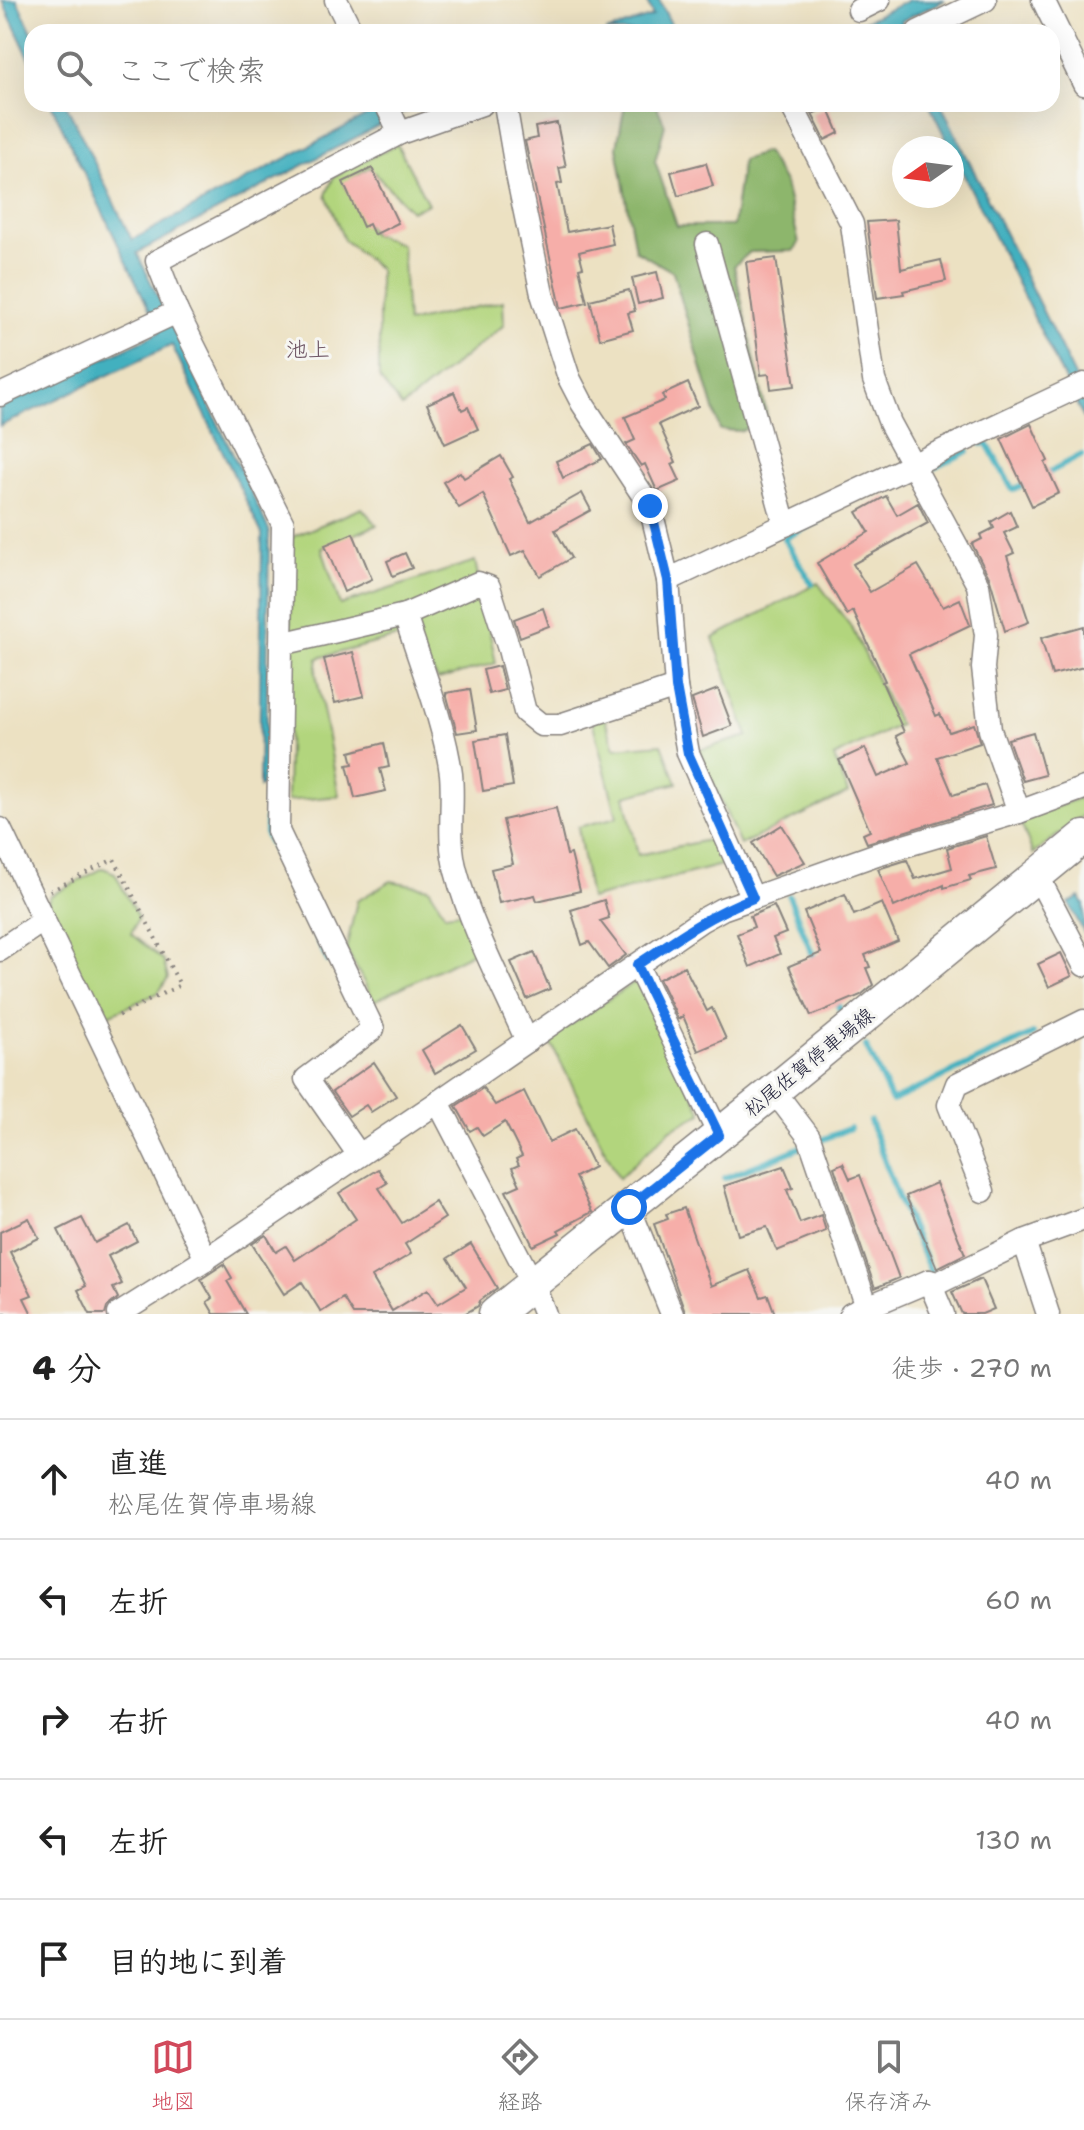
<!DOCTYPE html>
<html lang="ja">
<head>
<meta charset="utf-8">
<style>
  body { margin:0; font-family:"Shantell Sans","Klee One",sans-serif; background:#f2f2f2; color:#222 }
  .compass { position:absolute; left:892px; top:136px; width:72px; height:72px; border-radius:50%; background:#fff; box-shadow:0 8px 32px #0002; rotate:256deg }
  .stop { position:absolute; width:24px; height:24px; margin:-18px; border:6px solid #1a73e8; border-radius:50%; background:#fff }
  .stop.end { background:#1a73e8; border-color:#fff; box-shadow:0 2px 8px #0008 }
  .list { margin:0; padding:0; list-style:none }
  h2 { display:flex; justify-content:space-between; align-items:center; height:104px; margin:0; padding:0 32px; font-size:34px }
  h2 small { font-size:26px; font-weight:400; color:#767676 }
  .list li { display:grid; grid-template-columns:52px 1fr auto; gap:24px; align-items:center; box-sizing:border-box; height:120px; padding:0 32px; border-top:2px solid #e0e0e0 }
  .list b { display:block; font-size:30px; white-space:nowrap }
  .list p { margin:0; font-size:26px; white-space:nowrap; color:#767676 }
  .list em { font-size:26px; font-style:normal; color:#767676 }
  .icon { flex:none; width:44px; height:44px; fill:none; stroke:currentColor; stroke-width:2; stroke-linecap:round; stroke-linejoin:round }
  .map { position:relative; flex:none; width:1084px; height:1314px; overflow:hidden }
  .search { position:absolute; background:#fff; box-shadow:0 8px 32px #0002; left:24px; right:24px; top:24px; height:88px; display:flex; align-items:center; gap:20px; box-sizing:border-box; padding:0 28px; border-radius:24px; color:#767676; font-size:30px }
  .sheet { height:704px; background:#fff }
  nav { display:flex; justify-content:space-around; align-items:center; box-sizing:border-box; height:112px; border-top:2px solid #e0e0e0; background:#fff; font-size:22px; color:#767676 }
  nav a { display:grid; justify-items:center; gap:4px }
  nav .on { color:#d1495b }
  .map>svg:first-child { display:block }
  .green { fill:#b2d57d; stroke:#6a7c5c; stroke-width:2 }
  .forest { fill:#8db66c; stroke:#586c54; stroke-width:2 }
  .water { fill:#42b0bf; stroke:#32697d; stroke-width:2 }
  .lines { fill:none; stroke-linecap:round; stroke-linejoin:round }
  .stream { stroke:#42b0bf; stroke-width:6 }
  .building { fill:#f6aea9 }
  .minor-casing { stroke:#87827e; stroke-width:25 }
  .secondary-casing { stroke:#87827e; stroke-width:35 }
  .path { stroke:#87827e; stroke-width:4; stroke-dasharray:2 6; stroke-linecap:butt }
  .minor { stroke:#fff; stroke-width:22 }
  .secondary { stroke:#fff; stroke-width:32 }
  .route { stroke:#1a73e8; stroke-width:10 }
  .labels { text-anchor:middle; stroke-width:6; stroke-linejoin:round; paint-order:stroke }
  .street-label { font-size:20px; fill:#22223b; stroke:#f6f6f2 }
  .neighbourhood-label { font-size:22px; fill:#6c5362; stroke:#f6f6f2 }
</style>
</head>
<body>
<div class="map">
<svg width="1084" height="1314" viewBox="0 0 1084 1314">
  <rect width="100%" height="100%" fill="#f6f6f2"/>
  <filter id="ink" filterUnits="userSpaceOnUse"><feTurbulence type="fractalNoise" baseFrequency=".0125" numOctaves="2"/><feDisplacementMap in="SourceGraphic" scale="16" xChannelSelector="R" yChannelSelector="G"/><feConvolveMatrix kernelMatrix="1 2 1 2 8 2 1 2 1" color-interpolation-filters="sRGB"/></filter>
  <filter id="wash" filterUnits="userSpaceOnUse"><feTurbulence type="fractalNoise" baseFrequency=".006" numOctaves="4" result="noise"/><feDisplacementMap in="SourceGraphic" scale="32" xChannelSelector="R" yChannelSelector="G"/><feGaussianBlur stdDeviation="1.8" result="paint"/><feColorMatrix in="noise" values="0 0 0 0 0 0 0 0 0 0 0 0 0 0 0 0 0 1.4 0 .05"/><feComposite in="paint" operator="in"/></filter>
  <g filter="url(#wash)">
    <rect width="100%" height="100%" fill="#ece1c2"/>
    <g class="green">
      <polygon points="397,144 428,204 411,211 369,167 344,184 371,233 402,245 407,323 503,301 504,325 402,407 379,378 379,269 344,240 326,195 334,176"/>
      <polygon points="362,508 377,525 322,548 340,605 475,561 496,663 438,680 409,634 318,658 316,673 339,796 287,801 292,537"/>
      <polygon points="818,583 852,628 899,725 834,757 848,793 740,845 699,750 748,736 713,638"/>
      <polygon points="604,716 615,748 662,744 677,783 625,796 638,855 717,838 729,863 590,899 578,827 617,817 592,720"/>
      <polygon points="1084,796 1084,815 1033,854 1020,821"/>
      <polygon points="103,868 115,873 138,918 131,934 163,960 168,978 158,993 98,1020 46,908 50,896"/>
      <polygon points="391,881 429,888 445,914 467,911 480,949 374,1001 346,949 357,901"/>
      <polygon points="639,979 702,1113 671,1129 619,1178 549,1039"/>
    </g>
    <polygon class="forest" points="625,104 656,104 665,125 655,161 677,226 733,226 742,160 766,152 785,184 799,243 793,251 750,252 734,266 767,416 742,431 720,430 673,272 635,250 617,147"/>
    <g class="water">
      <polygon points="2,0 17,0 32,32 32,64"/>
      <polygon points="646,0 659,0 675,32 661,32 659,29 650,32 606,32 653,16"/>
      <polygon points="909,0 945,0 901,21 905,32 894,32 890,26 878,32 842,32"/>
      <polygon points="51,104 66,104 132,240 388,104 429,104 402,113 137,253 269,530 266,783 259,787 262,534 172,345 0,426 0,408 160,332"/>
      <polygon points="929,104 941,104 1084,395 1084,419"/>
      <polygon points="1080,897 1084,905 1084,933 1069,903"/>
    </g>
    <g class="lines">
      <g class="stream">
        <polyline points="982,444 986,442 1013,490 1028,482"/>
        <polyline points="925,472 968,451"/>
        <polyline points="1042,476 1082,455"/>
        <polyline points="812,584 784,538 819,521"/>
        <polyline points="266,783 266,835 328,961"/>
        <polyline points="789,896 816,963"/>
        <polyline points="834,998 841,1011"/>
        <polyline points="866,1046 892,1101 1033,1034"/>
        <polyline points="870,1121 897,1195 933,1277"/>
        <polyline points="819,1141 850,1128"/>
        <polyline points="725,1178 804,1146"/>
      </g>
    </g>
    <g id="blocks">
      <g class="building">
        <polygon points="828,107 839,133 825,140 812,114"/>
        <polygon points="557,123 566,167 559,168 562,183 557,184 567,232 609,224 613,244 579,252 583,267 579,268 587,302 561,308 525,141 537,138 535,127"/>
        <polygon points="706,163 713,186 678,196 671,172"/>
        <polygon points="372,168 398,223 374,235 369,224 363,227 343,182"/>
        <polygon points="896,220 901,269 941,260 946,281 903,291 904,294 877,298 867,222"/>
        <polygon points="776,258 795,386 771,389 769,374 761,375 746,262"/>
        <polygon points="657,272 663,298 638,304 632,278"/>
        <polygon points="629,290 635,311 628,313 633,330 600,339 590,300"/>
        <polygon points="688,383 698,406 659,424 676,462 672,464 680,481 657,491 645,464 641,466 628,447 626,444 635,440 625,417 665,400 662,395"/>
        <polygon points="454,392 462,410 468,407 478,429 445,444 427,404"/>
        <polygon points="1031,424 1048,461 1045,463 1059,493 1032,506 1001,439"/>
        <polygon points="593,444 602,459 563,478 556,461"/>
        <polygon points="501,456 513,477 509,479 530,522 582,493 591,510 555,530 571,558 540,576 525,550 511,556 483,494 459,508 443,482 460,472 464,478"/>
        <polygon points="886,496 897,515 918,503 928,523 853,564 870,592 918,565 943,607 960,599 970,625 909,654 936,716 940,714 949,732 974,724 976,730 980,743 937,757 953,795 985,785 992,805 867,843 863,834 870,831 839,760 865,748 878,777 910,763 896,736 904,732 882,682 885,681 853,611 847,615 817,563 869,532 857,512"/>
        <polygon points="1010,511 1017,527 1004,533 1014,553 1007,556 1029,622 1005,631 990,579 972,544 982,539 980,535 994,528 991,522"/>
        <polygon points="353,533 372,579 344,592 325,545"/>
        <polygon points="405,553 412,568 393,576 387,561"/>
        <polygon points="543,608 549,626 520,637 514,619"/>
        <polygon points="1084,626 1084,667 1052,675 1041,638"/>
        <polygon points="353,652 364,696 335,703 324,659"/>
        <polygon points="499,666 505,690 489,694 483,670"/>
        <polygon points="470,689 477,730 457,733 446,693"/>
        <polygon points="718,689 732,726 703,737 692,699"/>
        <polygon points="1033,732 1045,775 1023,781 1008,739"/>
        <polygon points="505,735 513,786 483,791 475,740"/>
        <polygon points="384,743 389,767 380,769 386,791 355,798 347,765 353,764 350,752"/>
        <polygon points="556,808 567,855 571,854 580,891 537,901 535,895 499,903 491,869 513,864 503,820"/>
        <polygon points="782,825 805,862 773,876 753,843"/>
        <polygon points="986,836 996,869 969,876 971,880 944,888 944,885 894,907 878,869 907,860 915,879 952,868 947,848"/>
        <polygon points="845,894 854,915 882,903 898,941 865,955 870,967 866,968 873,985 861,995 811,1016 789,966 821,953 804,912"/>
        <polygon points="604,900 609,918 600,921 626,955 608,968 589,942 582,945 571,910"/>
        <polygon points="774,906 786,933 773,938 780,954 750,967 737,934 754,927 750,916"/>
        <polygon points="534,952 550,989 527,999 511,962"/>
        <polygon points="1061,953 1072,976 1049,987 1038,964"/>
        <polygon points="684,966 707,1011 712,1008 726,1039 698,1051 683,1016 678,1019 659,979"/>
        <polygon points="462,1025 476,1049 435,1073 422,1050"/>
        <polygon points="374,1062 396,1096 371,1112 366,1105 349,1116 332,1092"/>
        <polygon points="483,1088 495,1105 524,1091 549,1142 575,1129 594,1167 575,1177 592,1212 558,1230 560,1233 533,1246 506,1191 520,1185 512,1168 519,1165 516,1159 522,1156 505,1122 483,1136 477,1127 470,1131 456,1106"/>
        <polygon points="843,1163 850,1179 860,1175 899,1278 875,1288 834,1167"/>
        <polygon points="784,1166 793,1188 787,1190 800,1223 821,1215 826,1231 777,1251 767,1227 738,1235 724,1186"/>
        <polygon points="378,1169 387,1183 379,1188 402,1223 435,1202 445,1218 405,1244 411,1254 372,1277 392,1311 428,1289 438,1304 466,1287 448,1258 471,1244 497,1288 480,1301 478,1306 464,1314 353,1314 343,1298 321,1312 302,1282 284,1294 252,1244 266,1235 276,1252 286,1246 295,1260 356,1219 339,1193"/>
        <polygon points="936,1183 965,1254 937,1268 906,1196"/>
        <polygon points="684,1208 711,1286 749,1270 761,1297 768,1295 775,1314 686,1314 654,1224 668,1219 666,1214"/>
        <polygon points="29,1218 39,1238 10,1252 32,1295 24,1298 32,1314 0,1314 0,1232"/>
        <polygon points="82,1218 95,1243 129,1225 137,1241 108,1256 122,1284 113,1288 118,1298 107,1307 105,1314 90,1314 78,1290 86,1286 58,1230"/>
        <polygon points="224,1264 232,1278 227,1281 246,1314 214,1314 207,1302 212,1298 201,1279"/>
        <polygon points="981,1279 994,1309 982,1314 962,1314 952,1292"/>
      </g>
    </g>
  </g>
  <g filter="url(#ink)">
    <use href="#blocks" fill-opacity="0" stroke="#87827e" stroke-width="2"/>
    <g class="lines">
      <g class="minor-casing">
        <g id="minor">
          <polyline points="336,0 352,32"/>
          <polyline points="1043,0 1084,84"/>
          <polyline points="859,10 879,0"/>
          <polyline points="918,32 985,0"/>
          <polyline points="386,104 400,133"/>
          <polyline points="505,104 517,174 542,294 569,378 582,403 650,506 668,580 676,687 688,753 753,898"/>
          <polyline points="791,104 852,224 874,380 890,423 978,585 986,635 983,668 990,730 1019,812"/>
          <polyline points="707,244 785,525"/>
          <polyline points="0,395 177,312"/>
          <polyline points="668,580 1084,384"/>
          <polyline points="405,615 478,583 489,587 509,649 525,712 541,725 560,725 676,687"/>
          <path d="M 281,644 L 405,615 C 420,663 445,725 451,774 C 454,807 447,837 456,871 C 470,925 504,989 527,1041"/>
          <polyline points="0,829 206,1259"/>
          <polyline points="1037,875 1084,965"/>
          <polyline points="0,950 44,920"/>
          <polyline points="637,965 719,1135"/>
          <polyline points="770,1094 784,1104 809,1137 867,1307"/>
          <polyline points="438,1102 702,920 722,909 877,854 1019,812 1084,788"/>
          <polyline points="359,1155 306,1079 373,1029 278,831 283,524 177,312 157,261 400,133 482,104"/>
          <polyline points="983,1191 949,1105 957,1084 1084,1021"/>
          <polyline points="629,1207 672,1314"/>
          <polyline points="1024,1241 1048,1314"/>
          <polyline points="929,1281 943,1314"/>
          <polyline points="119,1314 206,1259 438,1102 533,1284 545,1314"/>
          <polyline points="851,1314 929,1281 938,1283 1024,1241 1084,1219"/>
        </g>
      </g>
      <g class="secondary-casing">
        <polyline id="secondary" points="495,1314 770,1094 1084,837"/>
      </g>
      <polyline class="path" points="50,891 114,859 180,985 114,1018"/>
      <use href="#minor" class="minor"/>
      <use href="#secondary" class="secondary"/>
    </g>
  </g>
  <g class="lines" filter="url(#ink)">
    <path class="route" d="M 629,1207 L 719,1135 L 637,965 C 675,939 710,914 753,898 L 688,753 L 676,687 L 668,580 L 650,506"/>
  </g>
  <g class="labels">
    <g class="street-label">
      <text transform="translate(809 1062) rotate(-39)" y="7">松尾佐賀停車場線</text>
    </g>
    <g class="neighbourhood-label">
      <text x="308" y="357">池上</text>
    </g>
  </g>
</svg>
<svg class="compass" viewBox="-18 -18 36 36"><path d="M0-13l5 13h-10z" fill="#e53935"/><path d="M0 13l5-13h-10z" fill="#767676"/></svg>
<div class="stop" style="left:629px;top:1207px"></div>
<div class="stop end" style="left:650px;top:506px"></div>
<div class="search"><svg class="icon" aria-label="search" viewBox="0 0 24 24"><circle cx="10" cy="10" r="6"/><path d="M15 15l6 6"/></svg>ここで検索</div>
</div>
<section class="sheet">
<h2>4 分<small>徒歩 · 270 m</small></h2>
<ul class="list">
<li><svg class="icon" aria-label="ahead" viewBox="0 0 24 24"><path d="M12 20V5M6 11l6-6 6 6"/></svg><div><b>直進</b><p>松尾佐賀停車場線</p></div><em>40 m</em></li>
<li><svg class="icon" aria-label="left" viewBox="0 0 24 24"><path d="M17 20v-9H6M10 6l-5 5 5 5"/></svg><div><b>左折</b></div><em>60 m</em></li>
<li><svg class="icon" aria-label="right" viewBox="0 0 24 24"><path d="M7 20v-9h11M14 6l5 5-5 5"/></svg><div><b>右折</b></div><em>40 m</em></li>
<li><svg class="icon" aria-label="left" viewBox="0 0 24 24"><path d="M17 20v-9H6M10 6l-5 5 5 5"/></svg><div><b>左折</b></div><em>130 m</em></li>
<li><svg class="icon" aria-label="arrive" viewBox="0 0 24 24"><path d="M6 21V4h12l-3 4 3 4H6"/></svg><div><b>目的地に到着</b></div></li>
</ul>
</section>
<nav>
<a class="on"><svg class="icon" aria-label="map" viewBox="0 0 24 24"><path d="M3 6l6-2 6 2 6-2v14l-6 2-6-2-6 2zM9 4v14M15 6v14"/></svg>地図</a>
<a><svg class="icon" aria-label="directions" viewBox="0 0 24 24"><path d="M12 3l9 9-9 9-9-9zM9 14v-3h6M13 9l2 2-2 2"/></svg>経路</a>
<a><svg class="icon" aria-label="saved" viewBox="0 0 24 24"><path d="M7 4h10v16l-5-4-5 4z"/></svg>保存済み</a>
</nav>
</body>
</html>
